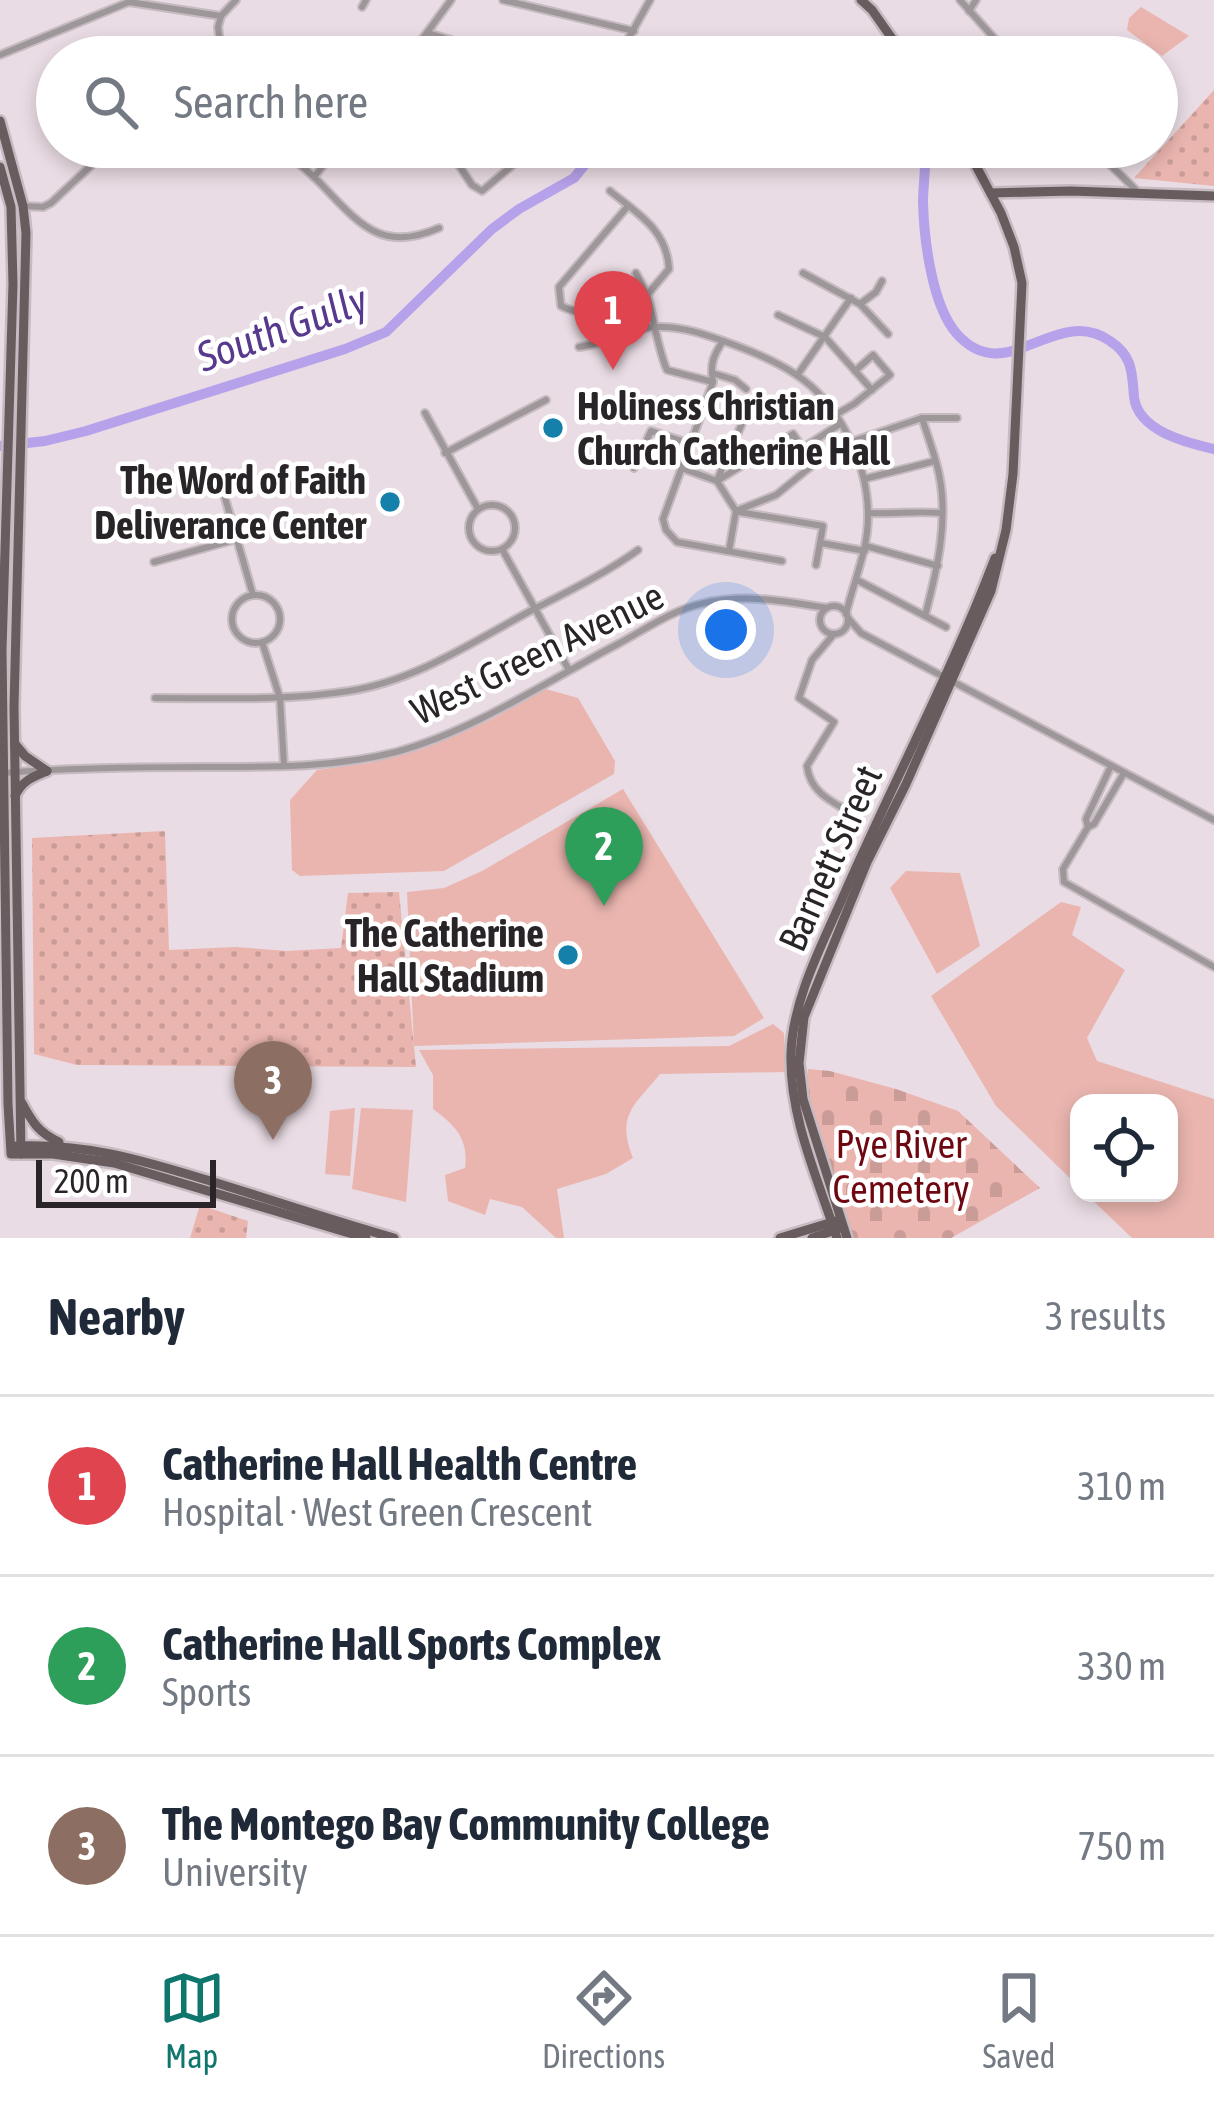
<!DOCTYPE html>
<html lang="en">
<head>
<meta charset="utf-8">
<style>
  body { margin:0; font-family:"Asap Condensed",sans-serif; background:#f6f6f7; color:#1f2937 }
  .controls { position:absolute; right:36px; bottom:36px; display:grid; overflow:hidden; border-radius:24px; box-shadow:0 6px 18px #0003 }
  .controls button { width:108px; height:108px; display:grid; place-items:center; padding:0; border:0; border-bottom:3px solid #e0e1e3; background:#fff; color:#1f2937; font:60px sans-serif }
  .scale { position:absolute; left:36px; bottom:30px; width:180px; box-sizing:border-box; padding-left:12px; border:6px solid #292427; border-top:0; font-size:33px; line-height:42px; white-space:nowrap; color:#292427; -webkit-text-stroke:9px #fff; paint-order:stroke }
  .you { position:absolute; left:726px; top:630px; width:42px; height:42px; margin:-30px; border:9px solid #fff; border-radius:50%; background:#1a73e8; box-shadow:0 0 0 18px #1a73e833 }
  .badge { display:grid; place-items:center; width:78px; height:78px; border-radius:50%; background:#0f766e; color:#fff; font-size:39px; font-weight:700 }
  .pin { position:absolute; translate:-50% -99px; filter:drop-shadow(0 3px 6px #0008) }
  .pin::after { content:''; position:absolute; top:63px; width:42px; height:36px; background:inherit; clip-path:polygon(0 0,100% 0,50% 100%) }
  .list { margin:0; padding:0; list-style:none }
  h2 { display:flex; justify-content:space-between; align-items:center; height:156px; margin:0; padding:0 48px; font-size:51px }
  h2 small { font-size:39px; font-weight:400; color:#747a83 }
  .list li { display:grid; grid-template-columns:78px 1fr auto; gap:36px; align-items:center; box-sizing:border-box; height:180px; padding:0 48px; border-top:3px solid #e0e1e3 }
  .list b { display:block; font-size:45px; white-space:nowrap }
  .list p { margin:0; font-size:39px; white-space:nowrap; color:#747a83 }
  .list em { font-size:39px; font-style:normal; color:#747a83 }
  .icon { flex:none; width:66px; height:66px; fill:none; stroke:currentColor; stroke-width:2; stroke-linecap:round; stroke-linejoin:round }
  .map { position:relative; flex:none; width:1214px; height:1238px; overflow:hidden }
  .search { position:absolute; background:#fff; box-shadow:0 6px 18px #0003; left:36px; right:36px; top:36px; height:132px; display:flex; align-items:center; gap:30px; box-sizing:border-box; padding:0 42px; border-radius:66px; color:#747a83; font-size:45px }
  .sheet { height:696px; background:#fff }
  nav { display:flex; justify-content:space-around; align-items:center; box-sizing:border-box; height:168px; border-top:3px solid #e0e1e3; background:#fff; font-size:33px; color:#747a83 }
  nav a { display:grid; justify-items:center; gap:6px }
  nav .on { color:#0f766e }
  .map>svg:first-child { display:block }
  .grass { fill:#eab5af }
  .cemetery { fill:url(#cemetery-stones) }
  .park { fill:url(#park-dots) }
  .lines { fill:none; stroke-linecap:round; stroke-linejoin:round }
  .river { stroke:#b6a2ea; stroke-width:10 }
  .minor-casing { stroke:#c7bbc2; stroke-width:10 }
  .major-casing { stroke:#c7bbc2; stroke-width:14 }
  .minor { stroke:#9e9799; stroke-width:6 }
  .major { stroke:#685c5e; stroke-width:9 }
  .poi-dot { fill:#1581aa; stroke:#fff; stroke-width:4.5 }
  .labels { text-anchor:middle; stroke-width:9; stroke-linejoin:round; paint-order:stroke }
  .poi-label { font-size:39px; font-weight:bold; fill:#292427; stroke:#fff; text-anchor:end }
  .street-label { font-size:39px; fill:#292427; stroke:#fff }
  .park-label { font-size:39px; fill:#6e070f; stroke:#fff }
  .water-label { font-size:42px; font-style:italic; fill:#573a8d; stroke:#fff }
</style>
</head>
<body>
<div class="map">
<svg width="1214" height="1238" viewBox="0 0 1214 1238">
  <defs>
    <pattern id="cemetery-stones" width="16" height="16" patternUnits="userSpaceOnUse" patternTransform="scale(3)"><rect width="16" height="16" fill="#eab5af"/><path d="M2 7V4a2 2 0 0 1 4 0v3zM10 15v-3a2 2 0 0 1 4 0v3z" fill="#c99c97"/></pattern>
    <pattern id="park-dots" width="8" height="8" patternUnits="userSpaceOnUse" patternTransform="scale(3)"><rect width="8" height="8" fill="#eab5af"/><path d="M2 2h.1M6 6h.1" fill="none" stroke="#c99c97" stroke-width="1.8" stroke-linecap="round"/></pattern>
  </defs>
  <rect width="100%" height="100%" fill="#eadce4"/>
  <g class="grass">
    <polygon points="1141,7 1189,36 1162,56 1127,30 1129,18"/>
    <polygon points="546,689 578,698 615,761 614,774 444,871 300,876 292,870 290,800 317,770 369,763 425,748 490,720"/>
    <polygon points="623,789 764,1018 734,1036 414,1046 407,892 444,888 482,871"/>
    <polygon points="906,871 960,873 980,946 937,974 890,888"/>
    <polygon points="1061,902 1081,907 1072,935 1125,970 1087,1038 1097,1061 1214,1099 1214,1238 1132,1238 1085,1193 1169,1193 1169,1103 1079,1103 1079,1187 996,1106 931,996"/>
    <path d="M 773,1024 L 784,1033 L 786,1072 L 660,1074 C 634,1106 616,1115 633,1158 L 606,1174 L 557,1189 L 564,1238 L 556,1238 L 522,1207 L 490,1199 L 485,1215 L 448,1201 L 445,1175 L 465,1168 C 469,1139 455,1125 433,1109 L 433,1075 L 419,1050 L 729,1046 Z"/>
    <polygon points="355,1108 350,1176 325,1174 330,1111"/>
    <polygon points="361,1108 413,1110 406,1202 352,1189"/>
  </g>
  <polygon class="cemetery" points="808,1069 830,1071 896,1089 958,1111 1040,1188 951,1238 847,1238 803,1099"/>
  <g class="park">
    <polygon points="1214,90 1214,186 1134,178"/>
    <polygon points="165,831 169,950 236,947 287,951 341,948 348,893 399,892 416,1067 77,1065 34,1054 32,838"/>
    <polygon points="200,1205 248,1221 246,1238 190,1238"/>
  </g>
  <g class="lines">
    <g class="river">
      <polyline points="651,57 664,53 672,57"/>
      <path d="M 924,147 C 927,165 923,184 923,202 C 924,240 932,306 957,334 C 1007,390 1055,303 1110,341 C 1133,356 1132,373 1134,397 C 1138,431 1187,443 1214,449"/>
      <polyline points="0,446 45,441 86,431 345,349 386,332 492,229 519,209 574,178 599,147"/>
    </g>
    <g class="minor-casing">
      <g id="minor">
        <polyline points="503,0 634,31"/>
        <polyline points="960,0 1011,57"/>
        <polyline points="362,7 366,0"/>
        <polyline points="969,11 976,0"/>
        <polyline points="221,16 218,27 222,57"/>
        <polyline points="221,16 236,0"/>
        <polyline points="428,33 507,57"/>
        <polyline points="0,55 129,2 221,16"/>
        <polyline points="409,57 451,0"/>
        <polyline points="618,57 650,0"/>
        <polyline points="915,57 935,45"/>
        <polyline points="968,57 994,39"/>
        <path d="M 279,147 C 292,158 305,168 316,179 C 356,219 377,255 439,228"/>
        <polyline points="447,147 472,185 482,191 534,147"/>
        <polyline points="1092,147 1137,191"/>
        <polyline points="314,177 338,147"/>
        <path d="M 610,191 C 638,214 667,230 669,269 L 647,295 L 636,273"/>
        <polyline points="23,206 43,207 51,203 111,147"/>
        <path d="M 628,206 L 559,287 L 561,306 C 590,321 618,305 647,295 C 654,318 658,350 667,370 L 713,382"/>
        <polyline points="803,273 860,304 888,334"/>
        <polyline points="860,304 876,292 882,281"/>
        <polyline points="778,315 825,337 872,390"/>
        <path d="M 723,341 C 713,356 710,364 713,382 L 663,519 L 666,530 L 677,542 L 782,561"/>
        <path d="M 579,347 C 606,344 630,327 658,327 C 682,326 707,335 729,343 C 751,351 776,361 795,374 C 840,403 868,464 868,516 C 868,551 854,580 846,614"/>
        <polyline points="712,373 735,380 746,389"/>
        <polyline points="798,374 851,298"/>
        <polyline points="425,413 478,509"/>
        <polyline points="835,415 854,404 890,375 873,355 855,371"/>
        <path d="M 922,418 C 928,437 935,455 939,474 C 949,521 937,570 925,616"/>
        <polyline points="851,442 922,418 957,418"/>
        <polyline points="803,448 840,424"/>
        <polyline points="445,453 546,400"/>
        <polyline points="634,468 651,431 691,444"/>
        <polyline points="684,469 717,481 736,511 729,551"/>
        <polyline points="718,478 748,410"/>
        <polyline points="864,479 935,461"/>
        <polyline points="717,481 793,434 814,464 776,495 736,511"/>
        <polyline points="223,491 253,595"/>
        <circle cx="492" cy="528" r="23"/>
        <polyline points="739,512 823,526 816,565"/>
        <path d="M 868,513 C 893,514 916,511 942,513"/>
        <polyline points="821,543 865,551"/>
        <polyline points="866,546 938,566"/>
        <polyline points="502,549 569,670"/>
        <polyline points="154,562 237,539"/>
        <polyline points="857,580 946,627"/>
        <circle cx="256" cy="619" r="24"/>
        <circle cx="834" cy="620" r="14"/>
        <polyline points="848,618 861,633 1214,820"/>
        <path d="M 834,634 L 812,660 L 799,698 L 834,722 L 807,766 C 810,793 833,802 853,814"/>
        <polyline points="262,642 280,698 284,765"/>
        <path d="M 155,698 C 220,698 285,701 349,691 C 416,681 476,640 534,609 C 569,591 606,573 638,550"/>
        <path d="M 3,773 C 69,768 137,767 204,767 C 267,767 334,768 396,752 C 474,731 547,681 618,644 C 644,630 671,611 700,604 C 744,593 784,601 827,608"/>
        <polyline points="1124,773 1094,824 1088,827 1063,869 1064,882 1214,967"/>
        <polyline points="1088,827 1086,819 1111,766"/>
      </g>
    </g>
    <g class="major-casing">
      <g id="major">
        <polyline points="861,0 872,10 905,57"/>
        <polyline points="0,121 23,206 26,233 14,707 21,1154"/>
        <polyline points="0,167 11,207 13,284 2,650 8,1104 11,1154 53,1154 114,1163 366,1238"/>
        <polyline points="991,193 1071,191 1214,196"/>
        <polyline points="15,744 25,756 47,771"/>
        <path d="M 15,796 C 22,781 32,777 47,771"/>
        <path d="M 22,1103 C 32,1122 39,1133 59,1142"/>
        <path d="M 16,1146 C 86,1143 141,1160 207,1180 C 269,1199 331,1220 394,1238"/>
        <polyline points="780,1238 836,1221"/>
        <polyline points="812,1238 838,1229"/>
        <path d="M 837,1238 C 818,1179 789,1117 791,1053 C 793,997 824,941 846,890 C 895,779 952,671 995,558"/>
        <polyline points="847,1238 803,1099 799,1063 804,1017 867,862 906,784 991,591 1006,530 1013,474 1022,283 1014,247 1001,213 966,147"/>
      </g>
    </g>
    <use href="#minor" class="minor"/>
    <use href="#major" class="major"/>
  </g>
  <g class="poi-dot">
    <circle cx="553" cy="428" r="12"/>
    <circle cx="390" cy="502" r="12"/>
    <circle cx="568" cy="955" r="12"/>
  </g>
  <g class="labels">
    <g class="poi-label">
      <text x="577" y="420" text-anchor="start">Holiness Christian<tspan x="577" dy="45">Church Catherine Hall</tspan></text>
      <text x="366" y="494">The Word of Faith<tspan x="366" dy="45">Deliverance Center</tspan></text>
      <text x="544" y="947">The Catherine<tspan x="544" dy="45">Hall Stadium</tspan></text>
    </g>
    <g class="street-label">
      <text transform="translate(537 653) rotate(-26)" y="14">West Green Avenue</text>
      <text transform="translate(830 858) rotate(-66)" y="14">Barnett Street</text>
    </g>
    <g class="park-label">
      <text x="901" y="1158">Pye River<tspan x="901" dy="45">Cemetery</tspan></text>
    </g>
    <g class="water-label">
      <text transform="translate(282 328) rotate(-20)" y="15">South Gully</text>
    </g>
  </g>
</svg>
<div class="controls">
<button><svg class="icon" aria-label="locate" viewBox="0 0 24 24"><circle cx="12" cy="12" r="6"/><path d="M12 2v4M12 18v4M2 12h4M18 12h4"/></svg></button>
</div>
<div class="scale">200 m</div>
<div class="you"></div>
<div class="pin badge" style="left:613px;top:370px;background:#e0444e">1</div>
<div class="pin badge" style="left:604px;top:906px;background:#2e9e5b">2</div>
<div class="pin badge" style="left:273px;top:1140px;background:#8d6e63">3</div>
<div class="search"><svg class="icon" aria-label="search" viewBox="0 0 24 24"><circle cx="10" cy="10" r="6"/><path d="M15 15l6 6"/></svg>Search here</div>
</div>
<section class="sheet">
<h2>Nearby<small>3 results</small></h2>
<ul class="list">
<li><span class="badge" style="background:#e0444e">1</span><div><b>Catherine Hall Health Centre</b><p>Hospital · West Green Crescent</p></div><em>310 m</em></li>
<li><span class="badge" style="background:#2e9e5b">2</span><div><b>Catherine Hall Sports Complex</b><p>Sports</p></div><em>330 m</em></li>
<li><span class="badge" style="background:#8d6e63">3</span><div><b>The Montego Bay Community College</b><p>University</p></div><em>750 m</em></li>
</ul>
</section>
<nav>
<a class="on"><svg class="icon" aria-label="map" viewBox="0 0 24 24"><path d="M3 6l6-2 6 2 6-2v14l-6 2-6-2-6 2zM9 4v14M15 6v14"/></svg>Map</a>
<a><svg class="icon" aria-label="directions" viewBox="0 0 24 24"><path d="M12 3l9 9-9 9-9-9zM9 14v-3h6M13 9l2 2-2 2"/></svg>Directions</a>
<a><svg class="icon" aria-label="saved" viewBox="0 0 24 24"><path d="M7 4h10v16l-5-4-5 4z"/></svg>Saved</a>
</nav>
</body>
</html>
